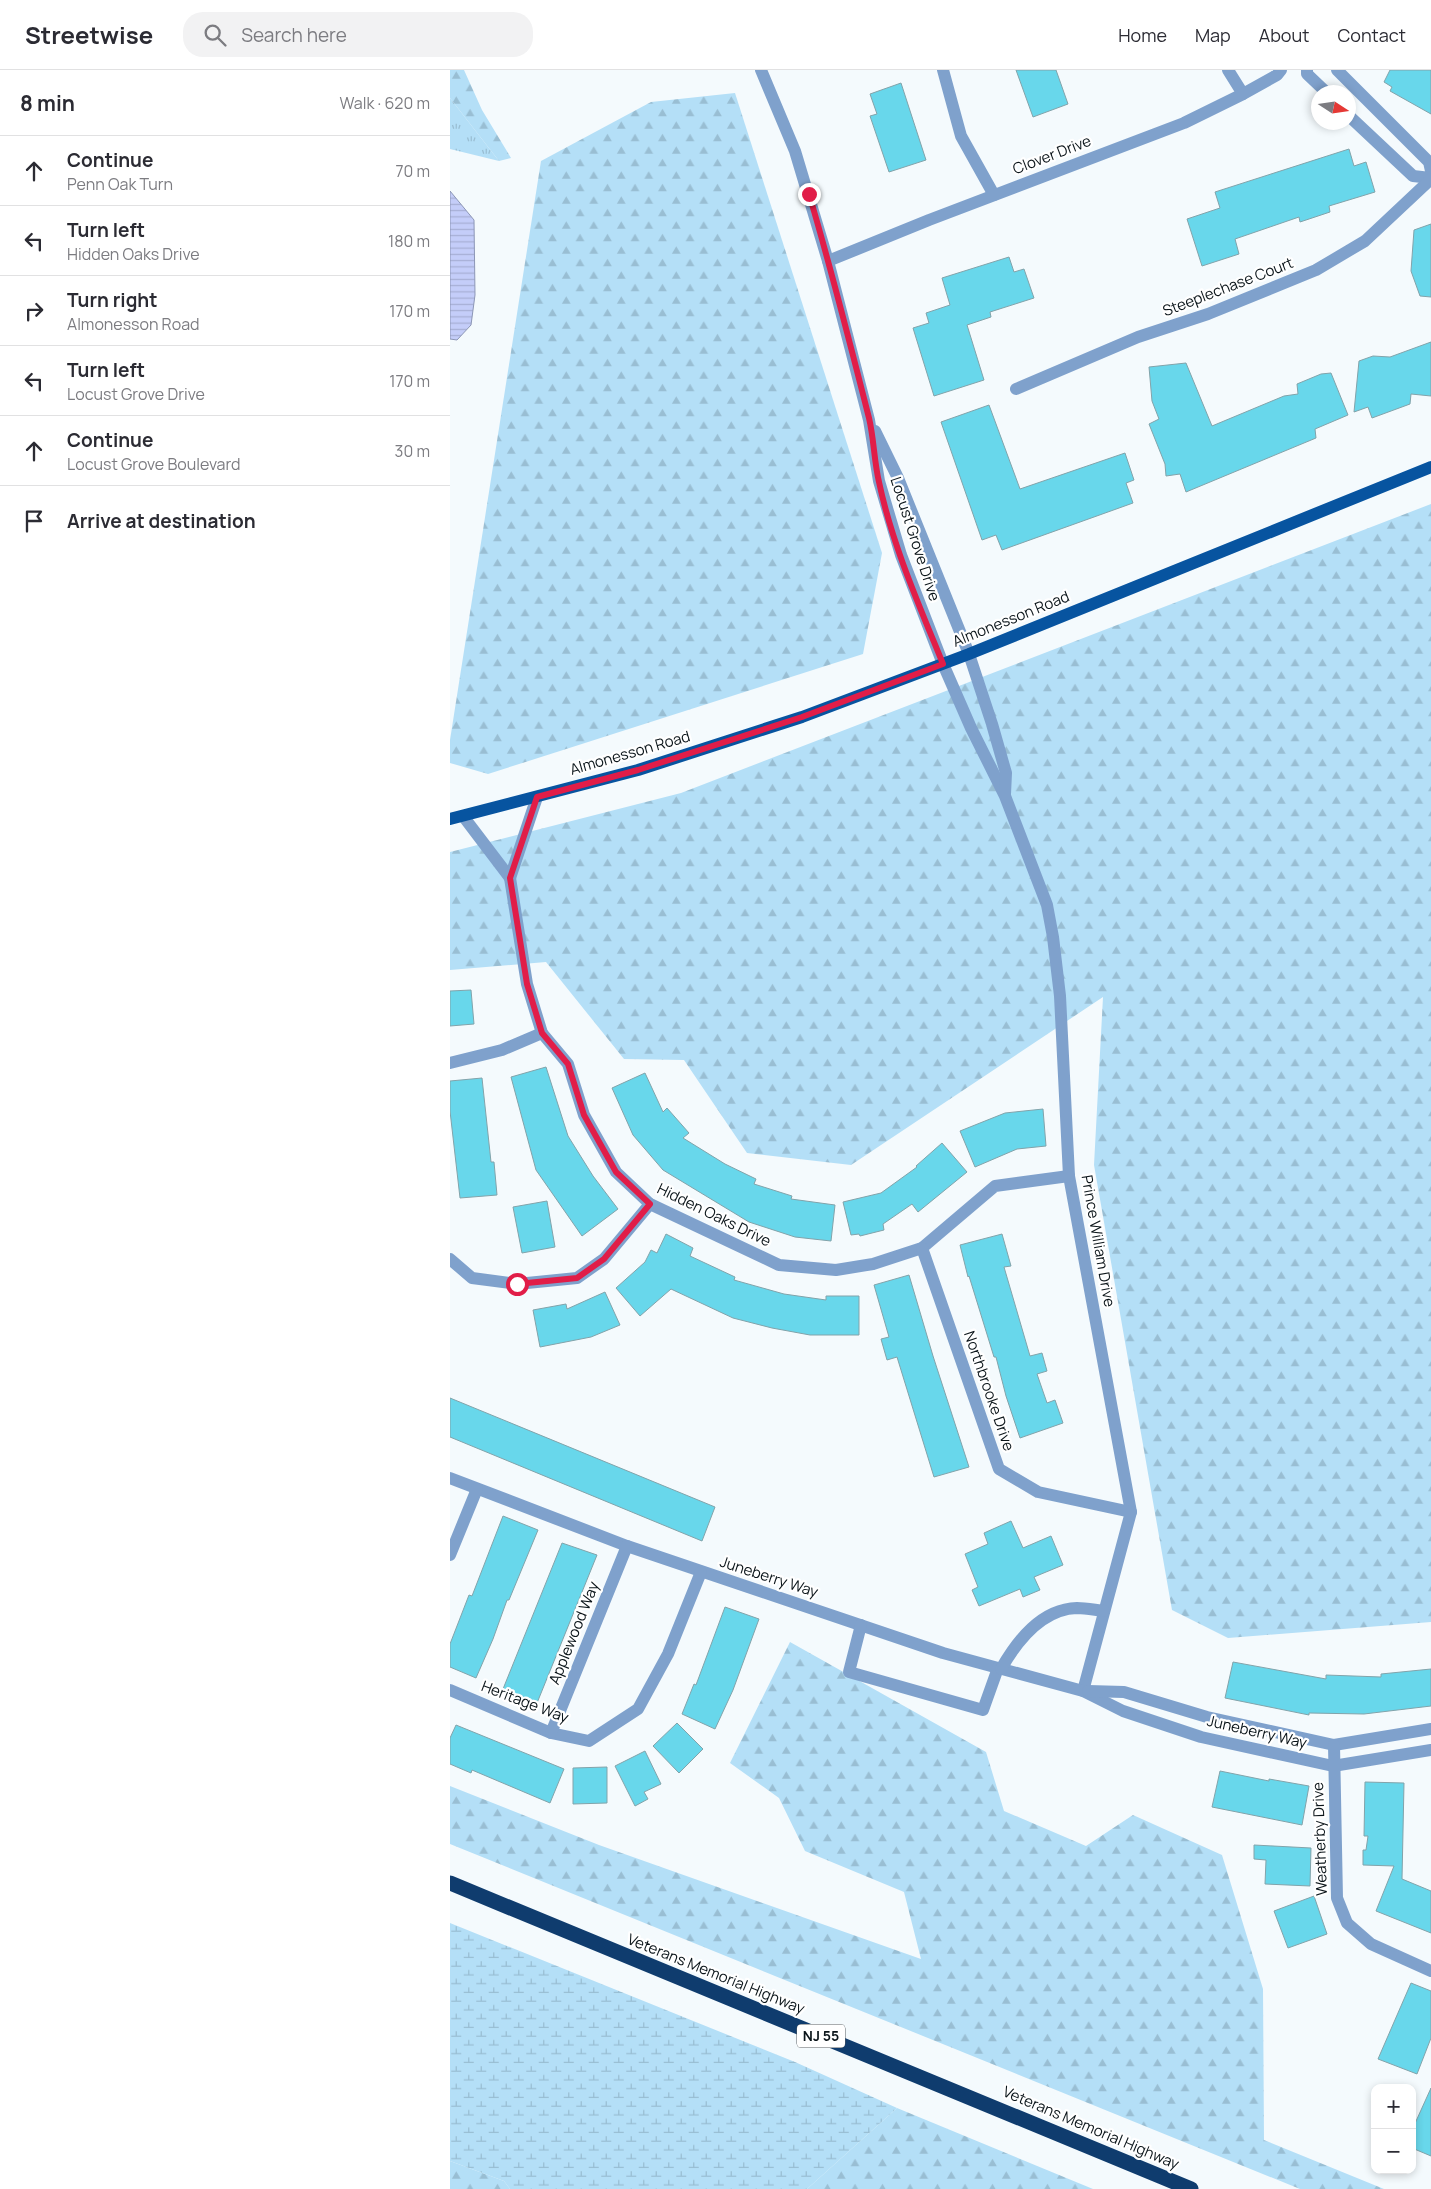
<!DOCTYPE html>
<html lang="en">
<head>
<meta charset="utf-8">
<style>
  body { margin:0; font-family:Manrope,sans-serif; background:#f2f2f3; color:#2b2b33 }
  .controls { position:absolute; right:15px; bottom:15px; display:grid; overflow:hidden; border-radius:10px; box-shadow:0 2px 8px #0003 }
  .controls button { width:45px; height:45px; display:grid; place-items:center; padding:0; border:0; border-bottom:1px solid #e1e1e2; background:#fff; color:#2b2b33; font:25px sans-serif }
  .compass { position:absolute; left:861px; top:15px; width:45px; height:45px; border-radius:50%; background:#fff; box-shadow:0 2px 8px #0003; rotate:102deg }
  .stop { position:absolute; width:15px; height:15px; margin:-11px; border:4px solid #e11d48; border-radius:50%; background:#fff }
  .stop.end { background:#e11d48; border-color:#fff; box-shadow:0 1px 5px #0008 }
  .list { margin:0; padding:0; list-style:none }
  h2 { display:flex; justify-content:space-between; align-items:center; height:65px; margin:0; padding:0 20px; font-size:21px }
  h2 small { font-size:16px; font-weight:400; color:#7c7c81 }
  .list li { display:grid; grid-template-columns:32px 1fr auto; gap:15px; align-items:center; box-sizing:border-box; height:70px; padding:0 20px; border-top:1px solid #e1e1e2 }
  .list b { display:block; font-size:19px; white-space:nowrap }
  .list p { margin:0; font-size:16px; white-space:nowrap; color:#7c7c81 }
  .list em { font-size:16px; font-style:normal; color:#7c7c81 }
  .icon { flex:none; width:28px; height:28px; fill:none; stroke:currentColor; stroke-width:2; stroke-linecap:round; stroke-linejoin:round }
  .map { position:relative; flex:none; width:981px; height:2119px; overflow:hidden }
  header { display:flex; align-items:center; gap:30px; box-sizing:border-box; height:70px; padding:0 25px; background:#fff; border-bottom:1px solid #e1e1e2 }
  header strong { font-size:24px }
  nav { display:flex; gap:28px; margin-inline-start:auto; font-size:18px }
  .search { width:350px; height:45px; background:#f2f2f3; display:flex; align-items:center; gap:12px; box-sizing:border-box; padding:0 18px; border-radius:20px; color:#7c7c81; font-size:19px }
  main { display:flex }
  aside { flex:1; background:#fff }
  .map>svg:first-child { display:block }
  .grass { fill:url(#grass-tufts) }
  .forest { fill:url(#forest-firs) }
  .wetland { fill:url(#wetland-marsh) }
  .water { fill:url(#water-rules); stroke:#8c96b6 }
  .building { fill:#68d7eb; stroke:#82a3aa }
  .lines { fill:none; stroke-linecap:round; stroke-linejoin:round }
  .minor { stroke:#7fa1cc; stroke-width:12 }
  .major { stroke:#0754a0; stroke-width:12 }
  .highway { stroke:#0f3c6e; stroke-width:15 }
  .route { stroke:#e11d48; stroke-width:6 }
  .labels { text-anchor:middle; stroke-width:4.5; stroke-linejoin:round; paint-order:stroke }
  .shield { fill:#fff; stroke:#545a5e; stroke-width:1 }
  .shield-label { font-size:14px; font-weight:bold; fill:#0a1419 }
  .street-label { font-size:15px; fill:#0a1419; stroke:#fff }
</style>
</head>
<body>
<header>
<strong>Streetwise</strong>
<div class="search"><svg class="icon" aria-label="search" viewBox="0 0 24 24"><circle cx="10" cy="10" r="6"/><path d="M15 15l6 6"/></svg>Search here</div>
<nav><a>Home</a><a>Map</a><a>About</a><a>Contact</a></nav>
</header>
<main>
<aside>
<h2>8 min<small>Walk · 620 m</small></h2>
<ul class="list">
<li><svg class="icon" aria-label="ahead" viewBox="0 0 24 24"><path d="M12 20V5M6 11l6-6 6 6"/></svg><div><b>Continue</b><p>Penn Oak Turn</p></div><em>70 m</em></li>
<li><svg class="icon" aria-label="left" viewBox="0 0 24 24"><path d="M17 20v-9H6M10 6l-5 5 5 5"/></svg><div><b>Turn left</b><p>Hidden Oaks Drive</p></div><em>180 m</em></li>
<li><svg class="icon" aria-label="right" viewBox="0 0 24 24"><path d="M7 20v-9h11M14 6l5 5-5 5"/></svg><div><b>Turn right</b><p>Almonesson Road</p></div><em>170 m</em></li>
<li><svg class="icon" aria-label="left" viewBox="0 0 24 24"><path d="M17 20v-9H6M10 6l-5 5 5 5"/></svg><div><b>Turn left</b><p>Locust Grove Drive</p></div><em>170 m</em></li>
<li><svg class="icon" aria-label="ahead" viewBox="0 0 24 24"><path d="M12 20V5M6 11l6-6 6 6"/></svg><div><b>Continue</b><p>Locust Grove Boulevard</p></div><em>30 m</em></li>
<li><svg class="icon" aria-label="arrive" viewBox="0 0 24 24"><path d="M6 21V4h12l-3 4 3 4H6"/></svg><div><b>Arrive at destination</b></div></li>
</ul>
</aside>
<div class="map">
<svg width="981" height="2119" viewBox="0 0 981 2119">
  <defs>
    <pattern id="grass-tufts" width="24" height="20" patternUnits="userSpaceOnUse" patternTransform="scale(1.25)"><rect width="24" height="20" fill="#b4dff7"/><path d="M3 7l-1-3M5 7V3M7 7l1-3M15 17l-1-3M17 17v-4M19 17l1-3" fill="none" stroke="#99bed3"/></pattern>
    <pattern id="forest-firs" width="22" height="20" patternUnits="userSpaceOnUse" patternTransform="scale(1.25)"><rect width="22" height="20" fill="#b4dff7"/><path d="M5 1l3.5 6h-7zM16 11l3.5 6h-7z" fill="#99bed3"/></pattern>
    <pattern id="wetland-marsh" width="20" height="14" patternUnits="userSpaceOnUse" patternTransform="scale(1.25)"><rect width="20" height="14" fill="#b4dff7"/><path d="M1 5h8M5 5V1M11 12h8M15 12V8" fill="none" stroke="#99bed3"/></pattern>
    <pattern id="water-rules" width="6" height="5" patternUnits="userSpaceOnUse" patternTransform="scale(1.25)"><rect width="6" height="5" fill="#c4cdf9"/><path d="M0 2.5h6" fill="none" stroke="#a7afd5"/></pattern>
  </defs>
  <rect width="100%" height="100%" fill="#f4fafd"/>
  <polygon class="grass" points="0,28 49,91 0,79"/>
  <g class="forest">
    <polygon points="0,0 14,0 32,40 61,88 49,91 0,28"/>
    <polygon points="285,23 432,483 413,584 38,704 0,693 0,670 91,91 201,32"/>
    <polygon points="981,434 981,1552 778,1568 722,1540 644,1095 653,927 401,1095 297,1083 234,990 174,989 96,892 0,900 0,782 231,723"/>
    <polygon points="340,1572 536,1682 554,1741 636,1776 683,1745 772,1785 813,1919 814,2070 934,2119 850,2119 0,1774 0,1716 149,1775 471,1889 454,1822 355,1781 329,1728 280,1693"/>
    <polygon points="447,2038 643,2119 357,2119"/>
    <polygon points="0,2091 54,2111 60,2119 0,2119"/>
  </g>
  <polygon class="wetland" points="0,1853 345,1992 447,2038 357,2119 60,2119 54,2111 0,2091"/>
  <polygon class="water" points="0,121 24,150 25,225 21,255 7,270 0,269"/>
  <g class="building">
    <polygon points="566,0 606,0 618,34 583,47"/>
    <polygon points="940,0 981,0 981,44 940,21 942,17 934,12"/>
    <polygon points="451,13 476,90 439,102 420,46 427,44 420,24"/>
    <polygon points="899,79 904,96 916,92 925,122 879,136 880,142 850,152 849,147 785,169 789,184 752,196 737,149 770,138 765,122"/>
    <polygon points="981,154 981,227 970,226 961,201 964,160"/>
    <polygon points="559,187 564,202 574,199 584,228 540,242 541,247 517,255 534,310 484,326 463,258 479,253 476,243 500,235 492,208"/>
    <polygon points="981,272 981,326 961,324 960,334 922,348 918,337 904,342 909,291 923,286 940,287"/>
    <polygon points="736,293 762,356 834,326 848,324 847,314 871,304 881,303 898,345 865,359 866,368 736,422 730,404 716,406 715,394 699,354 709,349 702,331 699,297"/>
    <polygon points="539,335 570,419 675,383 684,410 676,413 683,433 552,480 546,465 532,470 491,352"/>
    <polygon points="21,920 24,954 0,956 0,921"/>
    <polygon points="96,997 118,1066 143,1106 168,1139 132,1166 86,1100 61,1007"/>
    <polygon points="195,1003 213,1042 217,1038 239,1063 233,1068 275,1094 306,1109 304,1114 342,1126 341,1129 385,1135 381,1171 345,1167 299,1152 213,1100 183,1065 162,1018"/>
    <polygon points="32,1008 41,1092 44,1092 47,1125 10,1128 0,1041 0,1011"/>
    <polygon points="593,1039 596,1076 567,1079 525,1097 510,1061 555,1043"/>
    <polygon points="492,1073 517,1102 468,1142 462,1134 433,1154 434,1160 410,1166 409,1164 401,1165 393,1132 431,1123 467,1097 466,1096"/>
    <polygon points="97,1131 105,1177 72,1183 63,1137"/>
    <polygon points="216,1164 243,1178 240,1186 285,1207 284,1210 334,1224 376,1230 376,1226 409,1226 409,1265 360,1265 322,1258 283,1248 221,1219 190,1246 166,1218 195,1192 201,1180 207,1183"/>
    <polygon points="552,1164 561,1196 554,1197 580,1286 592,1283 597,1301 587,1304 597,1333 605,1330 613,1353 570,1368 556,1326 546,1287 544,1287 519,1206 518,1207 510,1175"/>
    <polygon points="459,1205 483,1286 519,1397 484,1407 447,1287 437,1290 431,1269 439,1267 424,1215"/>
    <polygon points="155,1222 170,1255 141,1267 90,1277 83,1240 116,1234 117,1239"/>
    <polygon points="0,1328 265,1437 252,1471 0,1367"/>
    <polygon points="53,1446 88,1460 59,1530 57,1530 43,1569 26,1608 0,1597 0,1574 19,1525 22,1526"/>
    <polygon points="561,1451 573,1478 601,1466 613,1495 584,1507 590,1520 573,1527 570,1519 529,1536 522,1520 528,1517 515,1484 538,1474 534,1463"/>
    <polygon points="112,1473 147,1485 87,1633 53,1619"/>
    <polygon points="275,1537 309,1549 283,1620 265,1659 232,1644 244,1614 246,1615"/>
    <polygon points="783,1592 876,1609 876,1605 931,1607 931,1604 981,1599 981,1636 914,1644 859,1643 859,1645 775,1628"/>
    <polygon points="227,1653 253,1679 229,1703 203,1676"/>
    <polygon points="6,1655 114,1699 100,1733 22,1700 21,1703 0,1694 0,1668"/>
    <polygon points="195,1681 211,1714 194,1722 198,1729 185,1736 165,1696"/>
    <polygon points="157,1697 157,1733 123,1734 123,1698"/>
    <polygon points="770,1701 819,1711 819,1709 859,1716 852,1755 762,1737"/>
    <polygon points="915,1712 954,1713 952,1809 981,1821 981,1863 926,1841 944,1796 913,1795 913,1780 916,1780 918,1766 914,1766"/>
    <polygon points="804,1775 861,1778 860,1816 815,1814 816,1790 804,1789"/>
    <polygon points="864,1826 877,1864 838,1878 824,1841"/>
    <polygon points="961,1913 981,1921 981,1968 967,2004 928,1989"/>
    <polygon points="981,2018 981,2086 962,2078 962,2060"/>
  </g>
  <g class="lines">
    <g class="minor">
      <polyline points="311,0 345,81 378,191 419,350 429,411 451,485 493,594 521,658 555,726 597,835 603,867 610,926 619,1106 681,1442 633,1621"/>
      <polyline points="493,0 511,66 544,125"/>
      <polyline points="778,0 793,24"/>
      <polyline points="857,0 857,4 876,22"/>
      <polyline points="887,0 979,92 981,101"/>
      <polyline points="898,45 963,106 981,108"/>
      <polyline points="378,191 479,150 734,53 793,24 827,5 831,0"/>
      <polyline points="566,319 688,267 758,244 866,200 915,171 981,109"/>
      <polyline points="425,361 448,408 519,584 542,654 556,703 555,724"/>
      <polyline points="13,746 60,808 77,914 92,963 118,994 134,1045 166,1102 200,1134 329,1195 386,1200 423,1194 472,1178 545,1116 619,1106"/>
      <polyline points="60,808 87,727"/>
      <polyline points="0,993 52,980 92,963"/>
      <polyline points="472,1178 549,1399 588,1422 681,1442"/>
      <polyline points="0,1189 22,1208 67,1214 127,1208 154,1189 200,1134"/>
      <polyline points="0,1408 177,1476 493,1583 633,1621 673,1641 751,1667 883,1696 981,1680"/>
      <polyline points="0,1485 27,1419"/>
      <polyline points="411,1555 399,1602 533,1640 548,1598"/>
      <path d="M 551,1599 C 567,1571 591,1539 627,1538 C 636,1538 645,1540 654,1541"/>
      <polyline points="0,1620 101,1663 139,1671 188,1639 218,1584 251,1502"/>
      <polyline points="638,1621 674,1622 757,1647 884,1675 981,1659"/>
      <polyline points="101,1663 177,1476"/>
      <polyline points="884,1675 887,1828 897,1853 921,1874 981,1901"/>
    </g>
    <polyline class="major" points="0,749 188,700 352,647 519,584 981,397"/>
    <polyline class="highway" points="0,1813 741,2119"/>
  </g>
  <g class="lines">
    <path class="route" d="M 67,1214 L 127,1208 L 154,1189 L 200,1134 L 166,1102 L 134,1045 L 118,994 L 92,963 L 77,914 L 60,808 L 87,727 L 188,700 L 352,647 L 493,594 C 469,535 442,474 429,412 C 424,391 424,369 419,348 C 400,273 381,198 359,124"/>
  </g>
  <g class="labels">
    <rect class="shield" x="347" y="1954.5" width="48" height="23" rx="4"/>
    <g class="shield-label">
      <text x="371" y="1971">NJ 55</text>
    </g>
    <g class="street-label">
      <text transform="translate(602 85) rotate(-21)" y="5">Clover Drive</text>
      <text transform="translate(778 217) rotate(-21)" y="5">Steeplechase Court</text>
      <text transform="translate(465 469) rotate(72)" y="5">Locust Grove Drive</text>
      <text transform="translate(561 549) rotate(-22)" y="5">Almonesson Road</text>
      <text transform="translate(180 683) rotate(-16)" y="5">Almonesson Road</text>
      <text transform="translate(264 1145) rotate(26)" y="5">Hidden Oaks Drive</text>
      <text transform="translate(648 1171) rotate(80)" y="5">Prince William Drive</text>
      <text transform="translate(539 1321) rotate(71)" y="5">Northbrooke Drive</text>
      <text transform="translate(319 1507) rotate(18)" y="5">Juneberry Way</text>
      <text transform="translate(124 1563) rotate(-68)" y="5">Applewood Way</text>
      <text transform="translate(75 1632) rotate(21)" y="5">Heritage Way</text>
      <text transform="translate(807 1662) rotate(13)" y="5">Juneberry Way</text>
      <text transform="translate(870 1769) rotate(-92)" y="5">Weatherby Drive</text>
      <text transform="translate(266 1904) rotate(22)" y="5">Veterans Memorial Highway</text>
      <text transform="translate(641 2058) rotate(23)" y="5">Veterans Memorial Highway</text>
    </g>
  </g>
</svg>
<div class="controls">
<button>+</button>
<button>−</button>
</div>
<svg class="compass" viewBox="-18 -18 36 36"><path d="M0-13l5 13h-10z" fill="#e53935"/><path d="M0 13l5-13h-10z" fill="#7c7c81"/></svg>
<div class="stop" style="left:67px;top:1214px"></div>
<div class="stop end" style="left:359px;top:124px"></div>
</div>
</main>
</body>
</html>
